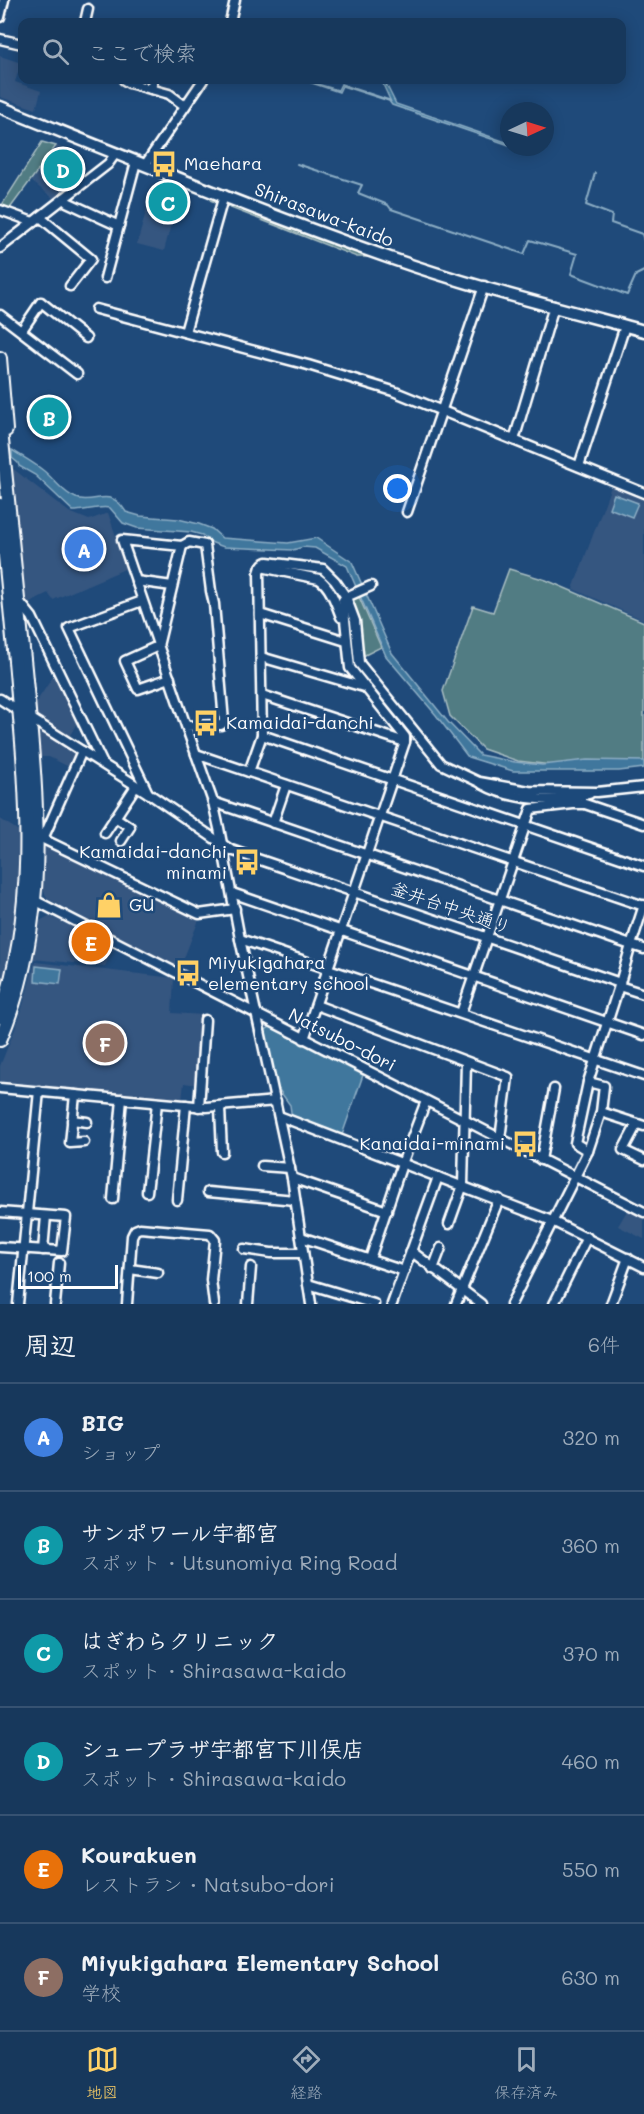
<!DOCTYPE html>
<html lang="ja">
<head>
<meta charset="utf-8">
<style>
  body { margin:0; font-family:Mali,"Klee One",sans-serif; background:#244365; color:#f1f3f6 }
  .compass { position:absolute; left:500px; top:102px; width:54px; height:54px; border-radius:50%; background:#17385c; box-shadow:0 3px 15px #0003; rotate:86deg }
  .scale { position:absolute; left:18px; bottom:15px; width:100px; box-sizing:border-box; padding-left:6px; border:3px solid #fff; border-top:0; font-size:16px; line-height:21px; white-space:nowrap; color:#fff; -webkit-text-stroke:4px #1f4a7a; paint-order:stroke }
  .you { position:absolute; left:398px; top:489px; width:21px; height:21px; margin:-15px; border:4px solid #fff; border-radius:50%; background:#1a73e8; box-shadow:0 0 0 9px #1a73e833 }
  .badge { display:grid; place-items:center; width:39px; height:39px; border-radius:50%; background:#ffd166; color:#fff; font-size:20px; font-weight:700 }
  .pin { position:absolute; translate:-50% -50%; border:3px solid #fff; box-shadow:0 2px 6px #0006 }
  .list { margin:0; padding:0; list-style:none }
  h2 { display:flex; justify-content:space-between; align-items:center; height:78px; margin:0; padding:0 24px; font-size:26px }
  h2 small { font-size:20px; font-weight:400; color:#9eacbb }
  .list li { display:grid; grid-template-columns:39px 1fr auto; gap:18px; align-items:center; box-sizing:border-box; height:108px; padding:0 24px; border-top:2px solid #365272 }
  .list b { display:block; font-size:22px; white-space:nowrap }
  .list p { margin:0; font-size:20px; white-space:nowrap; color:#9eacbb }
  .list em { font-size:20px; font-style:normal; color:#9eacbb }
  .icon { flex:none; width:33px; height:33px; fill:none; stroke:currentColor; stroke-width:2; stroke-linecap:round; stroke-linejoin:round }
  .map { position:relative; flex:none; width:644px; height:1304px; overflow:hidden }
  .search { position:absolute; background:#17385c; box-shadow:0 3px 15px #0003; left:18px; right:18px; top:18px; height:66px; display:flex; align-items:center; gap:15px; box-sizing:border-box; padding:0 21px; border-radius:12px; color:#9eacbb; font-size:22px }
  .sheet { height:726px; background:#17385c }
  nav { display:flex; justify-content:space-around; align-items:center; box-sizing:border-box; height:84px; border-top:2px solid #365272; background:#17385c; font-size:16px; color:#9eacbb }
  nav a { display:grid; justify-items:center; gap:3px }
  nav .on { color:#ffd166 }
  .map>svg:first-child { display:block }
  .built { fill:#365680 }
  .green { fill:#517b83; stroke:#a8bdc1; stroke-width:1.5 }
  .water { fill:#40779d; stroke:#8cadc4; stroke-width:1.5 }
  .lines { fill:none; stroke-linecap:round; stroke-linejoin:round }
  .stream { stroke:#8cadc4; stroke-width:2 }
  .minor-casing { stroke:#fff; stroke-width:13 }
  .major-casing { stroke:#fff; stroke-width:15 }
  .highway-casing { stroke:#fff; stroke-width:16 }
  .minor { stroke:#1f4a7a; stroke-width:8 }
  .major { stroke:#1f4a7a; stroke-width:10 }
  .highway { stroke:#1f4a7a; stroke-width:12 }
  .labels { text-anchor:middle; stroke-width:5; stroke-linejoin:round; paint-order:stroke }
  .poi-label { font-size:18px; fill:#fff; stroke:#1f4a7a; text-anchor:start }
  .street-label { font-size:18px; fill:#fff; stroke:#1f4a7a }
</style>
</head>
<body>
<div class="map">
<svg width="644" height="1304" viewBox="0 0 644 1304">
  <rect width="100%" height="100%" fill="#1f4a7a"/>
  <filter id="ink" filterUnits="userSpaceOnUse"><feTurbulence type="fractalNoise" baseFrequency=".0167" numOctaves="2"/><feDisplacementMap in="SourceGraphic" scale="12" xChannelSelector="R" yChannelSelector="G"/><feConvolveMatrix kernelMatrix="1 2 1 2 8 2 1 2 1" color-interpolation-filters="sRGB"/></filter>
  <g filter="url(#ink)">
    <g class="built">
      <polygon points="0,56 21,63 15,82 41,91 36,109 0,97"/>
      <polygon points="57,146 81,156 73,171 86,179 57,201 31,181"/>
      <polygon points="153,187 179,194 164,251 137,244"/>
      <polygon points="12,468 69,512 89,520 108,513 127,568 53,600 48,593 26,604"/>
      <polygon points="613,481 644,494 644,620 573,589"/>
      <polygon points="56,672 78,721 65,744 79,752 71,768 49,757 40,757 35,704"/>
      <polygon points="0,819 19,831 21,865 15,930 10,957 0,991"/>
      <polygon points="44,843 200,917 180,968 48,899 43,890"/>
      <polygon points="49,916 114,947 105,966 33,959 38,922"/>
      <polygon points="35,962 174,978 172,1013 203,1015 198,1085 184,1083 182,1100 0,1081 0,1066 19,1019"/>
      <polygon points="628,1209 644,1217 644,1239 618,1226"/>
    </g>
    <g class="green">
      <polygon points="42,142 56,146 8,211 0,208"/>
      <polygon points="210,200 218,201 370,257 357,257"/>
      <polygon points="509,569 546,580 644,622 644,763 552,765 518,761 483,749 450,716 443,691 473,606 493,612"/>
      <polygon points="359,597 381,647 363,656 358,619 351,602 354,598"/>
    </g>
    <g class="water">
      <polygon points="303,80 338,90 341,84 389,100 391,102 381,80 384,80 396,104 509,143 509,145 392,105 389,101 342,86 339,92"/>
      <path d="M 12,450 C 23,457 34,463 44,471 C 54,479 63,493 76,498 C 95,505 110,485 126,512 L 140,516 L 178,519 L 199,524 L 212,529 L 222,538 L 288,543 L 316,538 L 352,562 L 392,653 L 448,722 L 480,755 L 515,762 L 542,765 L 587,760 L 644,761 L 644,768 L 619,771 L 513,771 L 468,757 L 436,715 L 386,656 L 347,566 L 315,548 L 303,547 L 293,550 L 224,547 L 213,543 L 202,535 L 191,532 L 137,528 L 123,523 L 110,508 C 97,506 86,511 73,511 L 35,475 L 19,466 L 18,463 L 12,458 Z"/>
      <polygon points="614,494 638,503 632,517 609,508"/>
      <polygon points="36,966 62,969 60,984 35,981"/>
      <polygon points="270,1027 363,1075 341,1138 292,1119 290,1105 277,1087 265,1030"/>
    </g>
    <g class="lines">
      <g class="stream">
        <polyline points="297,164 362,185 358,193 388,205 391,209 524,254 530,240 577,254 571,274 627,295 636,275 644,271"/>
        <polyline points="595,173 586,205 612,215 611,223 642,234 644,241"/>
      </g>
      <g class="minor-casing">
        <g id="minor">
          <polyline points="0,17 4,0"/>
          <polyline points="85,22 88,9"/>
          <polyline points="230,22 235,0"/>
          <polyline points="0,39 22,44"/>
          <polyline points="124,80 129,83 169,94 185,106"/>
          <polyline points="151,89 153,80"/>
          <polyline points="145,165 203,80"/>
          <polyline points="64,198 67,202 119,226"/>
          <polyline points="0,210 33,222"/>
          <polyline points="40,217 91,259 70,286"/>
          <polyline points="0,248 108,164 116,153"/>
          <polyline points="105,278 136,162"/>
          <polyline points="96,309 308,365 393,391 644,493"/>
          <polyline points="0,315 77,374"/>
          <polyline points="22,330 41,302 86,338"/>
          <polyline points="185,332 224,195"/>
          <polyline points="514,440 554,306"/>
          <polyline points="579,466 625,326"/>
          <polyline points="407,512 484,286"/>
          <polyline points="261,567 263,564 267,562 323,569 335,581 346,597 355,621 359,663 441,764 479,782 529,791 597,792 644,787"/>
          <polyline points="136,581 172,586"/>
          <polyline points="19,601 32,617 102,762"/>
          <polyline points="142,601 69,628 148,793"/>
          <polyline points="260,614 346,641"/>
          <polyline points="261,657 367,688"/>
          <polyline points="170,678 138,689 125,661 158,646 182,546"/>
          <polyline points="262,695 405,742"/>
          <polyline points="0,699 148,793 231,850 620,983 631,945 644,949"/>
          <polyline points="186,726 122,540 182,546 189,542 205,545 211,591 214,604 224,722 221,725 186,726 213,802 219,828 240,939 292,1178 311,1304"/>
          <polyline points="262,735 644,866"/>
          <polyline points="82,751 43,839 199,914 235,909"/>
          <polyline points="196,754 644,906"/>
          <path d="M 249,772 L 262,735 L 259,573 L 261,567 L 319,579 C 331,587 336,604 341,617"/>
          <path d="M 482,784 C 512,801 556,803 589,794"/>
          <polyline points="213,802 631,945 644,905"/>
          <polyline points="115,817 130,827 121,841"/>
          <polyline points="273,823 286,785"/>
          <polyline points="105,833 136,786"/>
          <polyline points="232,893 644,1035"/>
          <polyline points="31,901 36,901 644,1212"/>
          <polyline points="240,939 644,1076"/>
          <polyline points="619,986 644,994"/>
          <polyline points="316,1005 508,1077 500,1139"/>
          <polyline points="461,1013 531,809 573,804 585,804 644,824"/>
          <polyline points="304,1039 405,742 405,737 350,668 343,600 346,597 371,586"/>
          <polyline points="588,1082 604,1086 601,1112"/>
          <polyline points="0,1088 206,1107 276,1101"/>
          <polyline points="75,1095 70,1143 84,1142"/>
          <polyline points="199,1107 205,1020"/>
          <polyline points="220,1108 222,1152"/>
          <polyline points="279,1116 552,1221 644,1267"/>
          <polyline points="72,1120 87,1122"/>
          <polyline points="637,1124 623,1150 644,1160"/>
          <polyline points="588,1151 575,1143 588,1082 620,983"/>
          <polyline points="541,1160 554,1089"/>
          <polyline points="262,1166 290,1168"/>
          <polyline points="292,1178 387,1211"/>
          <polyline points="147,1192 157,1103"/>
          <polyline points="208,1192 295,1200"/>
          <polyline points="113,1199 122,1099"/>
          <polyline points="177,1200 186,1105"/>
          <polyline points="0,1212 66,1217 62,1251 0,1247"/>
          <polyline points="449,1224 463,1185 466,1062"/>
          <polyline points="301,1237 404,1271"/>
          <polyline points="244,1249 271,1253 303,1253"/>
          <polyline points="43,1250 46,1216"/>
          <polyline points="411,1251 481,1304"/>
          <polyline points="370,1259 402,1164 426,1101"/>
          <polyline points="130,1269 158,1273"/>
          <polyline points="433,1269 441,1248"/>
          <polyline points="308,1284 374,1304"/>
          <polyline points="18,1304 39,1091"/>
          <polyline points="55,1304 59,1263"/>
          <polyline points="127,1304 132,1236 135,1230 140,1228 210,1234 215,1240 211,1280 214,1304"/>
          <polyline points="248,1304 251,1267"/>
          <polyline points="392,1304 438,1177"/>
          <polyline points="456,1304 499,1199"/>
          <polyline points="511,1304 588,1151 601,1112 644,1126"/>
          <polyline points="554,1304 587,1237"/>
          <polyline points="611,1304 628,1258"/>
        </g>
      </g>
      <g class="major-casing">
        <path id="major" d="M 0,107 C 130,159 259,212 390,258 C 473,287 559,308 644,331"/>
      </g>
      <g class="highway-casing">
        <g id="highway">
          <polyline points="0,358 6,430"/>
          <path d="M 0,420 C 9,503 17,586 25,669 C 37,797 52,918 0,1040"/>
          <path d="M 0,505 C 6,569 13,633 18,696 C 28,804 36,913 0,1017"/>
        </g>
      </g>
      <use href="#minor" class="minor"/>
      <use href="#major" class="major"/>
      <use href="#highway" class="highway"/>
    </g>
  </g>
  <defs>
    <g id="bus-bare" transform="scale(2.07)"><path d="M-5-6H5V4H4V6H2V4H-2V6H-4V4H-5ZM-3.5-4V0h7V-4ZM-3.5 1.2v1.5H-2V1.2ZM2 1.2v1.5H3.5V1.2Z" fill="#ffd166" stroke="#1f4a7a" stroke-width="2.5" paint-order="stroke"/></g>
    <g id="shop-bare" transform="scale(2.07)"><path d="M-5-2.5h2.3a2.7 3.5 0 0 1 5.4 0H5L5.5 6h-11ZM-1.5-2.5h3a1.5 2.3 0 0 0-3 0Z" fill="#ffd166" stroke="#1f4a7a" stroke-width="2.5" paint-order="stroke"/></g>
  </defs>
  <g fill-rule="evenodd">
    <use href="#bus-bare" x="164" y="164"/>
    <use href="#bus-bare" x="206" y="723"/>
    <use href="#bus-bare" x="247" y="862"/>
    <use href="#shop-bare" x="109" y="905"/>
    <use href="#bus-bare" x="188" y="973"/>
    <use href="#bus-bare" x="525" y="1144"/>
  </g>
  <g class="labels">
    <g class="poi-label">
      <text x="184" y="170">Maehara</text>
      <text x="226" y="729">Kamaidai-danchi</text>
      <text x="227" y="858" text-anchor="end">Kamaidai-danchi<tspan x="227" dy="21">minami</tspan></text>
      <text x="129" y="911">GU</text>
      <text x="208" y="969">Miyukigahara<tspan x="208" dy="21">elementary school</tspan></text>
      <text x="505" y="1150" text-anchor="end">Kanaidai-minami</text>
    </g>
    <g class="street-label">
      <text transform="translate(324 215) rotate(21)" y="6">Shirasawa-kaido</text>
      <text transform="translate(451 908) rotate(19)" y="6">釜井台中央通り</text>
      <text transform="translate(342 1040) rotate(27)" y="6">Natsubo-dori</text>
    </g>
  </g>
</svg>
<svg class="compass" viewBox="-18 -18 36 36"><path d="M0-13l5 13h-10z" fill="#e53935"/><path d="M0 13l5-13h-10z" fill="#9eacbb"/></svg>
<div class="scale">100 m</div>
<div class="you"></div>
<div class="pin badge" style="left:84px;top:549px;background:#3f7fe0">A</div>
<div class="pin badge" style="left:49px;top:417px;background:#0f9aa8">B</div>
<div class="pin badge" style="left:168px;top:202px;background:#0f9aa8">C</div>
<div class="pin badge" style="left:63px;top:169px;background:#0f9aa8">D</div>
<div class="pin badge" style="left:91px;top:942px;background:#e8710a">E</div>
<div class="pin badge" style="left:105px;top:1043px;background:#8d6e63">F</div>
<div class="search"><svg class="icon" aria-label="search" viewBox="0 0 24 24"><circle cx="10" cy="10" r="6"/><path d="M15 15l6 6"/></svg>ここで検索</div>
</div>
<section class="sheet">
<h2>周辺<small>6件</small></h2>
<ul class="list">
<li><span class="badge" style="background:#3f7fe0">A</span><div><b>BIG</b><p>ショップ</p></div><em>320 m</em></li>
<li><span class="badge" style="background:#0f9aa8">B</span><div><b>サンポワール宇都宮</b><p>スポット · Utsunomiya Ring Road</p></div><em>360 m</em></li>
<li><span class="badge" style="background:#0f9aa8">C</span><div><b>はぎわらクリニック</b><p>スポット · Shirasawa-kaido</p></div><em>370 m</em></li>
<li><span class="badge" style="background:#0f9aa8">D</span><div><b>シュープラザ宇都宮下川俣店</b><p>スポット · Shirasawa-kaido</p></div><em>460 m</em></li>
<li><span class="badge" style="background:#e8710a">E</span><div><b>Kourakuen</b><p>レストラン · Natsubo-dori</p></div><em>550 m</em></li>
<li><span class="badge" style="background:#8d6e63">F</span><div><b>Miyukigahara Elementary School</b><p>学校</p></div><em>630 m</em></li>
</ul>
</section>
<nav>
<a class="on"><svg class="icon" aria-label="map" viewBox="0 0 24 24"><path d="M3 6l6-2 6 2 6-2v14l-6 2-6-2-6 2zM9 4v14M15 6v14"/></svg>地図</a>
<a><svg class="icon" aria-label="directions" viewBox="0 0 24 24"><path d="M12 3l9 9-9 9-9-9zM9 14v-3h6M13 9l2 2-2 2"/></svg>経路</a>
<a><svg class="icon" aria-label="saved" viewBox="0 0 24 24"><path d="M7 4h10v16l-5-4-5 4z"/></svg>保存済み</a>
</nav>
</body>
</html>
